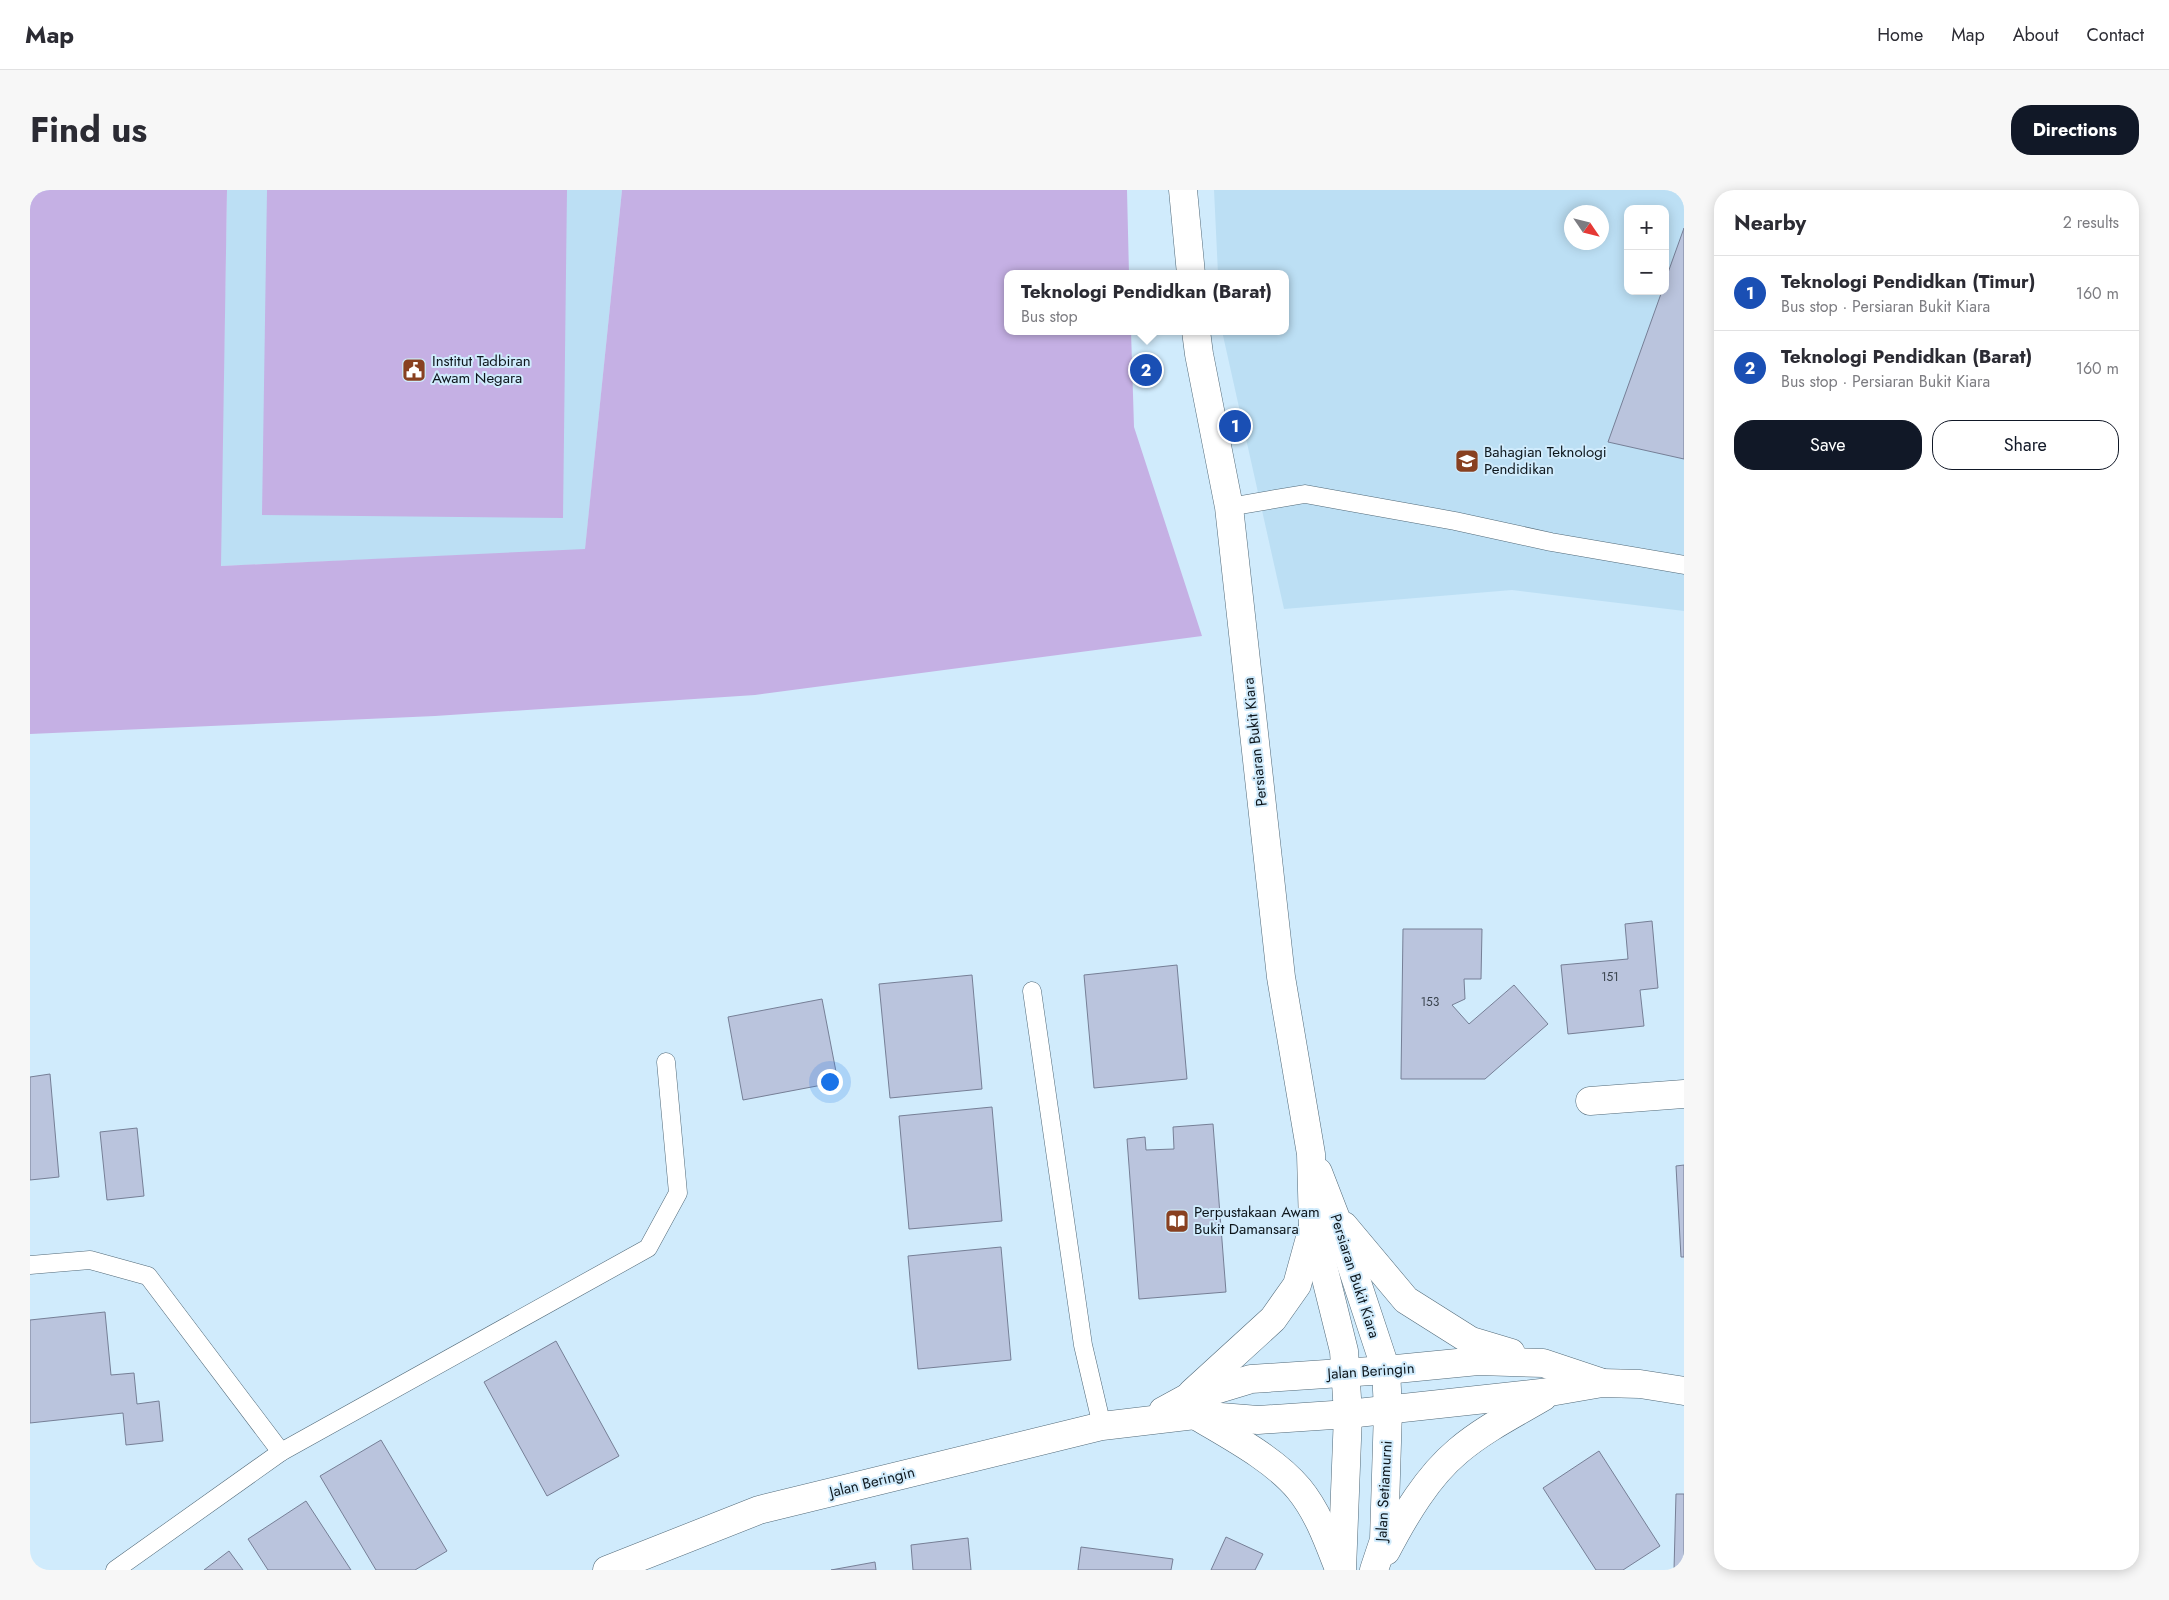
<!DOCTYPE html>
<html lang="en">
<head>
<meta charset="utf-8">
<style>
  body { margin:0; font-family:Jost,sans-serif; background:#f7f7f7; color:#2b2b33 }
  .controls { position:absolute; right:15px; top:15px; display:grid; overflow:hidden; border-radius:10px; box-shadow:0 2px 12px #0003 }
  .controls button { width:45px; height:45px; display:grid; place-items:center; padding:0; border:0; border-bottom:1px solid #e1e1e2; background:#fff; color:#2b2b33; font:25px sans-serif }
  .compass { position:absolute; left:1534px; top:15px; width:45px; height:45px; border-radius:50%; background:#fff; box-shadow:0 2px 12px #0003; rotate:125deg }
  .you { position:absolute; left:799px; top:891px; width:18px; height:18px; margin:-12px; border:4px solid #fff; border-radius:50%; background:#1a73e8; box-shadow:0 0 0 8px #1a73e833 }
  .badge { display:grid; place-items:center; width:32px; height:32px; border-radius:50%; background:#111827; color:#fff; font-size:16px; font-weight:700 }
  .pin { position:absolute; translate:-50% -50%; border:2px solid #fff; box-shadow:0 1px 5px #0006 }
  .popup { position:absolute; left:974px; top:80px; width:285px; height:65px; box-sizing:border-box; display:grid; place-content:center; border-radius:10px; background:#fff; filter:drop-shadow(0 1px 4px #0005); font-size:16px; white-space:nowrap; color:#7c7c81 }
  .popup b { font-size:19px; color:#2b2b33 }
  .popup::after { content:''; position:absolute; left:50%; top:100%; margin-left:-10px; border:10px solid transparent; border-top-color:#fff }
  .list { margin:0; padding:0; list-style:none }
  h2 { display:flex; justify-content:space-between; align-items:center; height:65px; margin:0; padding:0 20px; font-size:21px }
  h2 small { font-size:16px; font-weight:400; color:#7c7c81 }
  .list li { display:grid; grid-template-columns:32px 1fr auto; gap:15px; align-items:center; box-sizing:border-box; height:75px; padding:0 20px; border-top:1px solid #e1e1e2 }
  .list b { display:block; font-size:19px; white-space:nowrap }
  .list p { margin:0; font-size:16px; white-space:nowrap; color:#7c7c81 }
  .list em { font-size:16px; font-style:normal; color:#7c7c81 }
  .actions { display:flex; gap:10px; padding:15px 20px }
  .actions a { flex:1; padding:11px 0; border:1px solid #111827; border-radius:20px; text-align:center; font-size:18px; color:#111827 }
  .actions .main { background:#111827; color:#fff }
  .map { position:relative; flex:none; width:1654px; height:1380px; overflow:hidden; border-radius:20px }
  header { display:flex; align-items:center; gap:30px; box-sizing:border-box; height:70px; padding:0 25px; background:#fff; border-bottom:1px solid #e1e1e2 }
  header strong { font-size:24px }
  nav { display:flex; gap:28px; margin-inline-start:auto; font-size:18px }
  .intro { display:flex; align-items:center; justify-content:space-between; box-sizing:border-box; height:120px; padding:0 30px }
  h1 { margin:0; font-size:35px }
  .button { padding:12px 22px; border-radius:20px; background:#111827; color:#fff; font-size:18px; font-weight:700 }
  main { display:flex; gap:30px; padding:0 30px }
  aside { flex:1; background:#fff; border-radius:20px; box-shadow:0 2px 12px #0003 }
  .map>svg:first-child { display:block }
  .built { fill:#bcdff4; fill-rule:evenodd }
  .green { fill:#c5b0e4 }
  .building { fill:#bac4dd; stroke:#767f96 }
  .lines { fill:none; stroke-linecap:round; stroke-linejoin:round }
  .service-casing { stroke:#516978; stroke-width:19 }
  .minor-casing { stroke:#516978; stroke-width:29 }
  .tertiary-casing { stroke:#516978; stroke-width:29 }
  .service { stroke:#fff; stroke-width:18 }
  .minor { stroke:#fff; stroke-width:28 }
  .tertiary { stroke:#fff; stroke-width:28 }
  .labels { text-anchor:middle; stroke-width:4; stroke-linejoin:round; paint-order:stroke }
  .number-label { font-size:12px; fill:#38424c }
  .poi-label { font-size:15px; fill:#0d161c; stroke:#d0ebfc; text-anchor:start }
  .street-label { font-size:15px; fill:#0d161c; stroke:#d0ebfc }
</style>
</head>
<body>
<header>
<strong>Map</strong>
<nav><a>Home</a><a>Map</a><a>About</a><a>Contact</a></nav>
</header>
<div class="intro"><h1>Find us</h1><a class="button">Directions</a></div>
<main>
<div class="map">
<svg width="1654" height="1380" viewBox="0 0 1654 1380">
  <rect width="100%" height="100%" fill="#d0ebfc"/>
  <g class="built">
    <polygon points="197,0 592,0 555,360 190,376"/>
    <path d="M 1184,0 L 1654,0 L 1654,421 L 1482,400 L 1254,419 L 1192,141 L 1255,141 L 1255,84 L 1188,84 ZM 1598,19 L 1635,19 L 1635,101 L 1598,101 ZM 1542,22 L 1572,22 L 1572,52 L 1542,52 Z"/>
  </g>
  <g class="green">
    <polygon points="0,0 197,0 191,376 555,359 592,0 1097,0 1099,84 977,84 977,141 1101,141 1104,237 1172,446 725,505 405,526 0,544"/>
    <polygon points="237,0 537,0 533,328 232,325"/>
  </g>
  <g class="building">
    <polygon points="1646,0 1654,0 1654,9"/>
    <polygon points="1654,38 1654,269 1578,252 1632,101 1635,101 1635,91"/>
    <polygon points="1622,731 1628,798 1610,800 1614,836 1538,844 1531,775 1598,769 1595,734"/>
    <polygon points="1373,739 1452,739 1451,789 1434,789 1435,809 1422,815 1439,834 1484,795 1518,834 1455,889 1371,889"/>
    <polygon points="1147,775 1157,889 1064,898 1054,785"/>
    <polygon points="942,785 952,899 860,908 849,794"/>
    <polygon points="792,809 808,892 713,910 698,827"/>
    <polygon points="20,884 29,987 0,990 0,887"/>
    <polygon points="962,917 972,1031 879,1039 869,926"/>
    <polygon points="1183,934 1196,1102 1109,1109 1097,949 1115,947 1116,960 1144,959 1143,937"/>
    <polygon points="107,938 114,1006 77,1010 70,942"/>
    <polygon points="1654,975 1654,1067 1651,1067 1646,976"/>
    <polygon points="971,1057 981,1170 888,1179 878,1066"/>
    <polygon points="75,1122 81,1185 104,1183 107,1214 129,1211 133,1251 96,1255 93,1223 0,1233 0,1130"/>
    <polygon points="526,1151 589,1266 517,1306 454,1192"/>
    <polygon points="351,1250 417,1361 385,1380 346,1380 290,1286"/>
    <polygon points="1569,1261 1630,1356 1593,1380 1566,1380 1513,1298"/>
    <polygon points="1646,1304 1654,1304 1654,1380 1644,1380"/>
    <polygon points="276,1311 321,1380 238,1380 218,1349"/>
    <polygon points="1196,1347 1233,1364 1225,1380 1181,1380"/>
    <polygon points="938,1348 941,1380 883,1380 881,1355"/>
    <polygon points="1051,1357 1143,1369 1141,1380 1048,1380"/>
    <polygon points="199,1361 213,1380 174,1380"/>
    <polygon points="845,1372 846,1380 801,1380"/>
  </g>
  <g class="lines">
    <g class="service-casing">
      <g id="service">
        <polyline points="1199,317 1275,304 1425,331 1521,352 1654,375"/>
        <polyline points="1002,801 1053,1155 1072,1236"/>
        <polyline points="0,1075 60,1070 118,1086 251,1262"/>
        <polyline points="85,1380 251,1262 618,1058 648,1003 636,872"/>
      </g>
    </g>
    <g class="minor-casing">
      <polyline id="minor" points="1560,911 1654,904"/>
    </g>
    <g class="tertiary-casing">
      <g id="tertiary">
        <polyline points="1153,0 1161,84"/>
        <polyline points="1166,141 1169,164 1199,317 1251,787 1281,964 1283,1036 1314,1161 1318,1224 1312,1380"/>
        <polyline points="1288,982 1305,1026 1356,1180 1358,1220 1354,1350 1344,1380"/>
        <polyline points="1314,1036 1376,1110 1441,1151 1481,1163"/>
        <polyline points="1162,1203 1243,1129 1267,1095 1283,1037"/>
        <polyline points="1133,1221 1155,1209 1221,1189 1356,1180 1448,1171 1513,1173 1570,1192"/>
        <path d="M 1170,1228 C 1202,1247 1245,1270 1269,1299 C 1287,1321 1297,1348 1307,1374"/>
        <path d="M 1356,1361 C 1375,1325 1397,1287 1428,1261 C 1454,1239 1484,1224 1513,1207"/>
        <polyline points="577,1380 729,1320 1072,1236 1165,1225 1228,1230 1318,1224 1520,1202 1572,1193 1610,1194 1654,1201"/>
      </g>
    </g>
    <use href="#service" class="service"/>
    <use href="#minor" class="minor"/>
    <use href="#tertiary" class="tertiary"/>
  </g>
  <defs>
    <g id="civic-square" transform="scale(1.25)"><rect x="-9" y="-9" width="18" height="18" rx="4" fill="#884020" stroke="#d0ebfc"/><path d="M-.6-6.5H3V-4.5H.6V-3L4-1V1h2V6H-6V1h2V-1L-.6-3ZM-1.2 2.5V6h2.4V2.5Z" fill="#fff"/></g>
    <g id="school-square" transform="scale(1.25)"><rect x="-9" y="-9" width="18" height="18" rx="4" fill="#884020" stroke="#d0ebfc"/><path d="M0-5L7-2L0 1L-7-2ZM-4 1L0 2.5L4 1V4Q0 6-4 4Z" fill="#fff"/></g>
    <g id="library-square" transform="scale(1.25)"><rect x="-9" y="-9" width="18" height="18" rx="4" fill="#884020" stroke="#d0ebfc"/><path d="M-6-4Q-3-5.5-.7-3.5V5Q-3 3-6 4ZM6-4Q3-5.5 .7-3.5V5Q3 3 6 4Z" fill="#fff"/></g>
  </defs>
  <g fill-rule="evenodd">
    <use href="#civic-square" x="384" y="180"/>
    <use href="#school-square" x="1437" y="271"/>
    <use href="#library-square" x="1147" y="1031"/>
  </g>
  <g class="labels">
    <g class="number-label">
      <text x="1580" y="791">151</text>
      <text x="1400" y="816">153</text>
    </g>
    <g class="poi-label">
      <text x="402" y="176">Institut Tadbiran<tspan x="402" dy="17">Awam Negara</tspan></text>
      <text x="1454" y="267">Bahagian Teknologi<tspan x="1454" dy="17">Pendidikan</tspan></text>
      <text x="1164" y="1027">Perpustakaan Awam<tspan x="1164" dy="17">Bukit Damansara</tspan></text>
    </g>
    <g class="street-label">
      <text transform="translate(1225 552) rotate(-96)" y="5">Persiaran Bukit Kiara</text>
      <text transform="translate(1325 1086) rotate(72)" y="5">Persiaran Bukit Kiara</text>
      <text transform="translate(1341 1181) rotate(-4)" y="5">Jalan Beringin</text>
      <text transform="translate(842 1292) rotate(-14)" y="5">Jalan Beringin</text>
      <text transform="translate(1354 1301) rotate(-87)" y="5">Jalan Setiamurni</text>
    </g>
  </g>
</svg>
<div class="controls">
<button>+</button>
<button>−</button>
</div>
<svg class="compass" viewBox="-18 -18 36 36"><path d="M0-13l5 13h-10z" fill="#e53935"/><path d="M0 13l5-13h-10z" fill="#7c7c81"/></svg>
<div class="you"></div>
<div class="pin badge" style="left:1205px;top:236px;background:#1a4fb4">1</div>
<div class="pin badge" style="left:1116px;top:180px;background:#1a4fb4">2</div>
<div class="popup"><b>Teknologi Pendidkan (Barat)</b>Bus stop</div>
</div>
<aside>
<h2>Nearby<small>2 results</small></h2>
<ul class="list">
<li><span class="badge" style="background:#1a4fb4">1</span><div><b>Teknologi Pendidkan (Timur)</b><p>Bus stop · Persiaran Bukit Kiara</p></div><em>160 m</em></li>
<li><span class="badge" style="background:#1a4fb4">2</span><div><b>Teknologi Pendidkan (Barat)</b><p>Bus stop · Persiaran Bukit Kiara</p></div><em>160 m</em></li>
</ul>
<div class="actions"><a class="main">Save</a><a>Share</a></div>
</aside>
</main>
</body>
</html>
